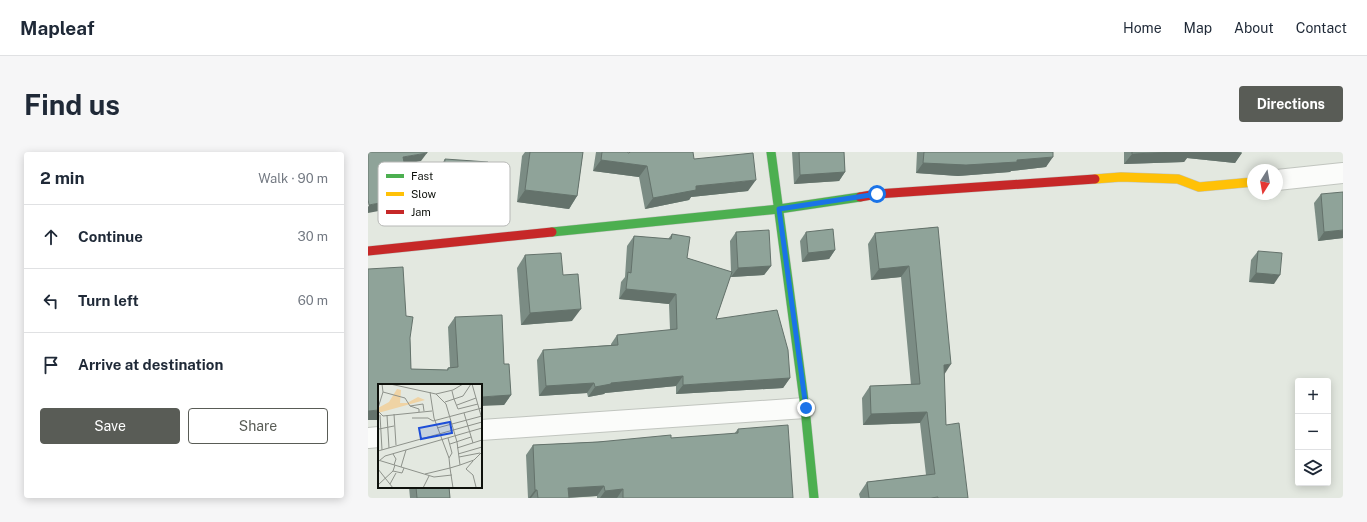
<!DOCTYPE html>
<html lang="en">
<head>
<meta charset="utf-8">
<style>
  body { margin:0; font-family:"Public Sans",sans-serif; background:#f6f6f7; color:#1f2937 }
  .controls { position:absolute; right:12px; bottom:12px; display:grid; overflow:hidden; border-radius:4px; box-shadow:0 2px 10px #0003 }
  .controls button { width:36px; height:36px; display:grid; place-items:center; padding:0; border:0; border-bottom:1px solid #e0e1e3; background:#fff; color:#1f2937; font:20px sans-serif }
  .compass { position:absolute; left:879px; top:12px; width:36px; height:36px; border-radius:50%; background:#fff; box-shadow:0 2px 10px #0003; rotate:191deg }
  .stop { position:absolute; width:12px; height:12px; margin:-9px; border:3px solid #1a73e8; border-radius:50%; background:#fff }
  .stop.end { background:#1a73e8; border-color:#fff; box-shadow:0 1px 4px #0008 }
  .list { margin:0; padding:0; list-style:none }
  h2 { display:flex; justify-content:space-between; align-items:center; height:52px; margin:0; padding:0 16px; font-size:17px }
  h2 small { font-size:13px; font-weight:400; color:#747a83 }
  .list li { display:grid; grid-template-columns:26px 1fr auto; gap:12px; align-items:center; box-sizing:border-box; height:64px; padding:0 16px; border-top:1px solid #e0e1e3 }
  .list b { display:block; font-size:15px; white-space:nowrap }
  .list em { font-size:13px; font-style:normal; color:#747a83 }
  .actions { display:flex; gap:8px; padding:12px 16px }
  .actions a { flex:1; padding:9px 0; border:1px solid #595c56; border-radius:4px; text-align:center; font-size:14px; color:#595c56 }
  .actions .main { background:#595c56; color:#fff }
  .icon { flex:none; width:22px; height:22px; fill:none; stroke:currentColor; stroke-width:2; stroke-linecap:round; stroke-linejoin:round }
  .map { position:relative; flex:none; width:975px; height:346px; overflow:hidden; border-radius:4px }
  header { display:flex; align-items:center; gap:24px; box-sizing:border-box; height:56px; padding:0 20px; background:#fff; border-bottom:1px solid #e0e1e3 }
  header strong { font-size:19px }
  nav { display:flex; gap:22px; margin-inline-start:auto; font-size:14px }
  .intro { display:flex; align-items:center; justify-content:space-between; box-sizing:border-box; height:96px; padding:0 24px }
  h1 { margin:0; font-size:28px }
  .button { padding:10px 18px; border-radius:4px; background:#595c56; color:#fff; font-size:14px; font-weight:700 }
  main { display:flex; gap:24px; padding:0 24px }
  aside { flex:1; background:#fff; border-radius:4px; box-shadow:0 2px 10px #0003 }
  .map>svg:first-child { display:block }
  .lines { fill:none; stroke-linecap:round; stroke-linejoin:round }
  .street-casing { stroke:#c1c5bf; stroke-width:22 }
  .fast-casing { stroke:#c1c5bf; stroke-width:10 }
  .slow-casing { stroke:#c1c5bf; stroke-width:10 }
  .jam-casing { stroke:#c1c5bf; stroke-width:10 }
  .street { stroke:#fbfcfa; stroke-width:20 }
  .fast { stroke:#4caf50; stroke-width:9 }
  .slow { stroke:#ffc107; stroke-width:9 }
  .jam { stroke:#c62828; stroke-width:9 }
  .wall { fill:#7b8c84 }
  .shaded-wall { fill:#64726b }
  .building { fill:#8fa399; stroke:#64726b }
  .route { stroke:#1a73e8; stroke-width:5 }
  .inset-road { fill:none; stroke:#8e928b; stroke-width:1 }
  .view { fill:#1d4ed8; fill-opacity:0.15; stroke:#1d4ed8; stroke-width:2 }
  .inset-edge { fill:none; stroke:#0e110c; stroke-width:2 }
  .key { fill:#fff; stroke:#b7b8b6; stroke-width:1 }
  .key-label { font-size:11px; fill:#0e110c }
</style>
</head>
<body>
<header>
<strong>Mapleaf</strong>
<nav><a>Home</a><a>Map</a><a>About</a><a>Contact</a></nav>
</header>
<div class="intro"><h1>Find us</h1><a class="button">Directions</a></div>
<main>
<aside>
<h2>2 min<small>Walk · 90 m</small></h2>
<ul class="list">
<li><svg class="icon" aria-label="ahead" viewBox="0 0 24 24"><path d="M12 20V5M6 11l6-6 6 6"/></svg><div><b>Continue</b></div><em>30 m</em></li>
<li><svg class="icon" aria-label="left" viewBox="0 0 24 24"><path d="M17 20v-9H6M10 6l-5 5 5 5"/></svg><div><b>Turn left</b></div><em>60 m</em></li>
<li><svg class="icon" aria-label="arrive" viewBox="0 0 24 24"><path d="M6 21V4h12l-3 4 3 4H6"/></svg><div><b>Arrive at destination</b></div></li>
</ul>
<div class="actions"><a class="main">Save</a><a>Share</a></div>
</aside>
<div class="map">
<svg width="975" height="346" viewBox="0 0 975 346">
  <rect width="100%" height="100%" fill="#e3e8e0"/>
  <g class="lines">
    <g class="street-casing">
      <g id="street">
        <polyline points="909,28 975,21"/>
        <polyline points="113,278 437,256"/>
        <polyline points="0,286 11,285"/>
      </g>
    </g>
    <g class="fast-casing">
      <g id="fast">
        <polyline points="403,0 437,256 446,346"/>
        <polyline points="184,80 411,57 492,45"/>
      </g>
    </g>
    <g class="slow-casing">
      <polyline id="slow" points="727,27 753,25 810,27 831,35 885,30"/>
    </g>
    <g class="jam-casing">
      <g id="jam">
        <polyline points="492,45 509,42 727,27"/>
        <polyline points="0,99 184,80"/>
      </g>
    </g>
    <use href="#street" class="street"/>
    <use href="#fast" class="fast"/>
    <use href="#slow" class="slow"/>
    <use href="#jam" class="jam"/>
  </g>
  <g class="wall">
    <polygon points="157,0 215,0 209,44 201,57 149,50 154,4"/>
    <polygon points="228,0 260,0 260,1 326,7 380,39 323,45 321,48 277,57 271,25 225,19"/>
    <polygon points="424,0 476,0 477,20 471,29 426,32"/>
    <polygon points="549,0 685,0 678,15 643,19 642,20 590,24 548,21"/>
    <polygon points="756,0 874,0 867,11 819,6 816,10 756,12"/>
    <polygon points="77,7 111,60 68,57 71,16"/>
    <polygon points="953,42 975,86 950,89 946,51"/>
    <polygon points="570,75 578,273 600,346 492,346 491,342 499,330 558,323 552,271 495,273 494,246 502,234 543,233 533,125 503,128 500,92 507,81"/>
    <polygon points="368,80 403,114 396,123 363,125 363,122 348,167 422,226 415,236 308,242 308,234 237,241 236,242 220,245 219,241 171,244 169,208 175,198 243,193 243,192 249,183 302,178 301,152 251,147 253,130 257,125 259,94 266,84 300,87 304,82 319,106 363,120 362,89"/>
    <polygon points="438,80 467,98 461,107 434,110 432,89"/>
    <polygon points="890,99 906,132 881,130 883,108"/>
    <polygon points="157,103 195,123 204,169 153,173 149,116"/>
    <polygon points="38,164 42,186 43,217 79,218 80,216 82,215 80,175 87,165 136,212 143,243 136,253 113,233 11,233"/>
    <polygon points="370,277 425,346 229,346 229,344 201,346 160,346 158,303 165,293 303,286 366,282"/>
    <polygon points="41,335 81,335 82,346 42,346"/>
  </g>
  <g class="shaded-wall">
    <polygon points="808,0 869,0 874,1 867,11 819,6 816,10 756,12 764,2"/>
    <polygon points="59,1 53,9 29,14 35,5"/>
    <polygon points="685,5 678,15 643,19 642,20 590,24 548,21 555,11 649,8"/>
    <polygon points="233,8 279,14 271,25 225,19"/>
    <polygon points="477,20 471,29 426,32 432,23"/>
    <polygon points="388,28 380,39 323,45 321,48 277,57 285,46 328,34"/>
    <polygon points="157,38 209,44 201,57 149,50"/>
    <polygon points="43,45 37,54 0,61 0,55 1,53"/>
    <polygon points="74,48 117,51 111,60 68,57"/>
    <polygon points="975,78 975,86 950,89 956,80"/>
    <polygon points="467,98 461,107 434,110 440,101"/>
    <polygon points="403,114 396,123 363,125 370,116"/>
    <polygon points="541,114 533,125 503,128 511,117"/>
    <polygon points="888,121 912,123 906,132 881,130"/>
    <polygon points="258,137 308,142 301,152 251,147"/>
    <polygon points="213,157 204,169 153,173 162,161"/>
    <polygon points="583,212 576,223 576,213"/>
    <polygon points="315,224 308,234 237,241 236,242 220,245 227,235 243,231"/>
    <polygon points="422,226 415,236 308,242 315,233"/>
    <polygon points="226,231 219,241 171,244 178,234"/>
    <polygon points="143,243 136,253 113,254 113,245"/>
    <polygon points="11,258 11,268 0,268 0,259"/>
    <polygon points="559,260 552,271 495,273 503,262"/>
    <polygon points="236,334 229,344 193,346 200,336"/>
    <polygon points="255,337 249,346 232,346 237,339"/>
    <polygon points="167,338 169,338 163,346 161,346"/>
  </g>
  <g class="building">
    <polygon points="0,0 59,0 59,1 35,5 43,45 1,53 0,47"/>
    <polygon points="162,0 215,0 209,44 157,38"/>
    <polygon points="234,0 260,0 260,1 263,0 325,0 326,7 385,1 388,28 328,34 328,38 285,46 279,14 233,8"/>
    <polygon points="431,0 476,0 477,20 432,23"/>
    <polygon points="556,0 685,0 685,5 649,8 649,10 598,13 555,11"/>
    <polygon points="764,0 808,0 764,2"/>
    <polygon points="77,7 120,10 117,51 74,48"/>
    <polygon points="975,40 975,78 956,80 953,42"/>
    <polygon points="570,75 583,212 576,213 578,273 591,271 600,346 570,346 570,345 563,346 501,346 499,330 567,322 559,260 503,262 502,234 552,232 541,114 511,117 507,81"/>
    <polygon points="465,77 467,98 440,101 438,80"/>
    <polygon points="401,78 403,114 370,116 368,80"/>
    <polygon points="304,82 322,85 319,106 364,120 348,167 409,158 420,198 422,226 315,233 315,224 243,231 243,232 227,235 226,231 178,234 175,198 250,193 249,183 309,177 308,142 258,137 260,120 263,121 266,84 303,87"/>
    <polygon points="890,99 914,101 912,123 888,121"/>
    <polygon points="193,101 195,123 210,122 213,157 162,161 157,103"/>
    <polygon points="35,115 38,164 45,165 42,186 43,217 80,218 80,216 90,215 87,165 134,163 136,212 141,212 143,243 113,245 113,233 11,233 11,258 0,259 0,117"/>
    <polygon points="420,273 425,346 255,346 255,337 237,339 236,334 200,336 201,346 170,346 169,338 167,338 165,293 230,290 303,283 303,286 370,281 370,277"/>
    <polygon points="48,335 81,335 82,346 49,346"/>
  </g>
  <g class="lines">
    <polyline class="route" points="438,256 411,57 509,42"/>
  </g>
  <g transform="translate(10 232)">
    <rect width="104" height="104" fill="#e3e8e0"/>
    <path d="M 19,5 L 23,6 L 22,19 L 29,19 L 40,13 L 47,16 L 0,29 L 0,24 L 11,18 Z" fill="#efd3a4"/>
    <path class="inset-road" d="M 12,0 L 58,10 L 75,6 L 85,0M 93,0 L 85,12 L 76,15 L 80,25 L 100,20M 94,0 L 104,35M 5,8 L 27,14 L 32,22 L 41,25 L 41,28M 58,10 L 68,20 L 79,58 L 82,81 L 72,84 L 75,104M 67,18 L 76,15 L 74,7M 79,21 L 98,14M 32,22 L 45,20 L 46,27M 0,24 L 5,8 L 4,0M 0,27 L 5,32 L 54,27M 86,29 L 95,59M 16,30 L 18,61M 2,31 L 4,66M 9,31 L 11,64M 34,34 L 50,34 L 55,37 L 104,24M 59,44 L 104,32M 1,45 L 16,42M 70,54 L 74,69 L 71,74M 72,60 L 93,53M 79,64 L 104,56M 0,67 L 104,38M 15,70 L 18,75 L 16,81M 80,70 L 104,63M 81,73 L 102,69M 0,76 L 56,93 L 74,91M 1,77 L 7,72 L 104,44M 95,77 L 88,85 L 95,91 L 98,103M 82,81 L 96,76 L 104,68M 23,83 L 28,66M 0,85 L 15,104M 15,87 L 24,89 L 26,84M 47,90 L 72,84 L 71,74 L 56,34 L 52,8M 12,100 L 18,89M 0,101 L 15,87 L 17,81M 45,104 L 51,92"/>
    <path class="view" d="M 72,38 L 74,49 L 43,55 L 41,44 Z"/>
    <rect width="104" height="104" class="inset-edge"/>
  </g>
  <rect x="10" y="10" width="132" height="64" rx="6" class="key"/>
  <rect x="18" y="22" width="18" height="4" fill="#4caf50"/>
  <rect x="18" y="40" width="18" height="4" fill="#ffc107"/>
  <rect x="18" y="58" width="18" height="4" fill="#c62828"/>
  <g class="key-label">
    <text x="43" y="28">Fast</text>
    <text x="43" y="46">Slow</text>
    <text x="43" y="64">Jam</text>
  </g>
</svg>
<div class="controls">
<button>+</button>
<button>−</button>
<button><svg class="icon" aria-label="layers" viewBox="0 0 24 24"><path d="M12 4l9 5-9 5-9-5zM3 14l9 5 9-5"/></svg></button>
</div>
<svg class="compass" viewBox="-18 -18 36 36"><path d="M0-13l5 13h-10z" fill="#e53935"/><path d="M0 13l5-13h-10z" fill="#747a83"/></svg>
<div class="stop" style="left:509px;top:42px"></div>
<div class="stop end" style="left:438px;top:256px"></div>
</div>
</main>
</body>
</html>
